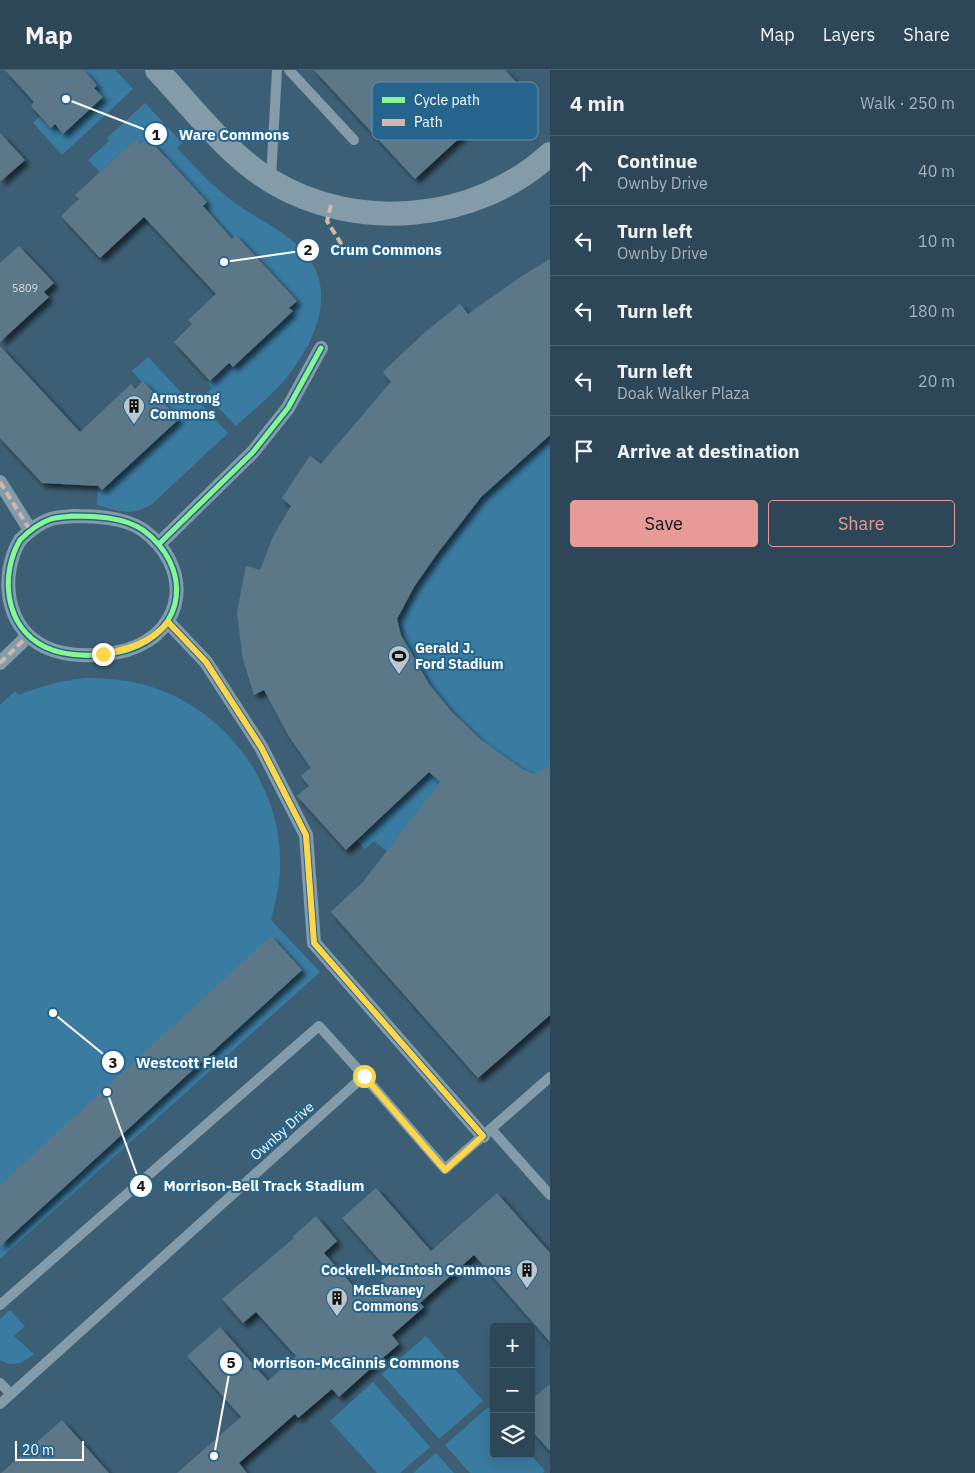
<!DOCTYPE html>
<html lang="en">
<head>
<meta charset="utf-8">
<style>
  body { margin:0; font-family:"IBM Plex Sans",sans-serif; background:#3a5161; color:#f1f3f6 }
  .controls { position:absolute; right:15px; bottom:15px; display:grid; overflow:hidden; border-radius:5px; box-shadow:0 5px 20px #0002 }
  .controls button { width:45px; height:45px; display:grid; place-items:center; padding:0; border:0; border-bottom:1px solid #495f6e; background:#2e4758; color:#f1f3f6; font:25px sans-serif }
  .scale { position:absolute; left:15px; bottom:12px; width:69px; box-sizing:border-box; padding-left:5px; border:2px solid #fff; border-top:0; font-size:14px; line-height:18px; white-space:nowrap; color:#fff; -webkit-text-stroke:4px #25648d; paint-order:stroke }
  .stop { position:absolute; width:15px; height:15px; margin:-11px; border:4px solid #ffd54a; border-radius:50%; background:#fff }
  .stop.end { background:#ffd54a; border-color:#fff; box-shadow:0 1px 5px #0008 }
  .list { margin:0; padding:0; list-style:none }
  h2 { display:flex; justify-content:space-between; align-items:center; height:65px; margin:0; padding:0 20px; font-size:21px }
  h2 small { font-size:16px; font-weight:400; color:#a7b2ba }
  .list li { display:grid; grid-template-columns:32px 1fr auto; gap:15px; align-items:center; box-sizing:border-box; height:70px; padding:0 20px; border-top:1px solid #495f6e }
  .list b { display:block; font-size:19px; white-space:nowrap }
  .list p { margin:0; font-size:16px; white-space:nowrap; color:#a7b2ba }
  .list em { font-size:16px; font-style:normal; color:#a7b2ba }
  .actions { display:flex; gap:10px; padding:15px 20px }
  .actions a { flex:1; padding:11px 0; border:1px solid #e69b98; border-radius:5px; text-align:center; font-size:18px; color:#e69b98 }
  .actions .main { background:#e69b98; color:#111 }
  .icon { flex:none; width:28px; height:28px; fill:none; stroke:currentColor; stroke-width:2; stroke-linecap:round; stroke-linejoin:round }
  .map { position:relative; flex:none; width:550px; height:1403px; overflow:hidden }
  header { display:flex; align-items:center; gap:30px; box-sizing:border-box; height:70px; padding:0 25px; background:#2e4758; border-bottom:1px solid #495f6e }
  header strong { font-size:24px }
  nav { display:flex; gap:28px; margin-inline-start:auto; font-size:18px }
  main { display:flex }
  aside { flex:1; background:#2e4758 }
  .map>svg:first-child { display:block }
  .green { fill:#3a7ba2 }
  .building { fill:#5c7788; filter:url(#shadow) }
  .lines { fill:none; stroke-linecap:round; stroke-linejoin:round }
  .service { stroke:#849ba9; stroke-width:10 }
  .pedestrian { stroke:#849ba9; stroke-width:14 }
  .tertiary { stroke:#849ba9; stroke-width:24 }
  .quiet { stroke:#d1b7ad; stroke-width:4; stroke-dasharray:8 4; stroke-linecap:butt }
  .cycleway-casing { stroke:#25648d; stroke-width:8 }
  .cycleway { stroke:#87f88f; stroke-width:5 }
  .route { stroke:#ffd54a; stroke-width:6 }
  .labels { text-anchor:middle; stroke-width:4; stroke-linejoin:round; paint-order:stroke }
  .number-label { font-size:11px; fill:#d6dde1 }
  .poi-label { font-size:14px; font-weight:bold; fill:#fff; stroke:#25648d; text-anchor:start }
  .street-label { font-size:14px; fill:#fff; stroke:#25648d }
  .key { fill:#25648d; stroke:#6692af; stroke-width:1 }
  .key-label { font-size:14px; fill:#fff }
  .leader { fill:none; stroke:#fff; stroke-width:2 }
  .callout-dot { fill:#fff; stroke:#25648d; stroke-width:2 }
  .mark-label { font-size:15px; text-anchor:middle; font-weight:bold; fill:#111 }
  .callout-label { font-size:15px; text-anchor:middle; font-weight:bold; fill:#fff; stroke:#25648d; stroke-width:4; stroke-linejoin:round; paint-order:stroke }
</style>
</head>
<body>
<header>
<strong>Map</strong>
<nav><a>Map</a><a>Layers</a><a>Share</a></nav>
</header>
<main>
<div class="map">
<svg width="550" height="1403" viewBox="0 0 550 1403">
  <defs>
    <filter id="shadow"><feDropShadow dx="4.5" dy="4.5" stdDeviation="2.5" flood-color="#0009"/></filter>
  </defs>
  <rect width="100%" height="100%" fill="#3d5f75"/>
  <g class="green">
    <polygon points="84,0 115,0 133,19 62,85 33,53 40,46 55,54 63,63 103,27 94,18 97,14"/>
    <path d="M 145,33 L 182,73 L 177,78 C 195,97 213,117 235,133 C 258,150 287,161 306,184 C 339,225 312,277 283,312 C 269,328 251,342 236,356 L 205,324 L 212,318 L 207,313 L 229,293 L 233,297 L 293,241 L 262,201 L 266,197 L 237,165 L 232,169 L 203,136 L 207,132 L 178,101 L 161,91 L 166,86 L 148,68 L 141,74 L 136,69 L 100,102 L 88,90 L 109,71 L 107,68 Z"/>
    <polygon points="550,189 550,945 478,1008 331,842 363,812 387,781 374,771 365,779 354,768 346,780 297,726 303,721 305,723 310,718 301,706 310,698 288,665 264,620 254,625 243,589 237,543 246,496 260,500 273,467 291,436 282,428 310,386 321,394 391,312 383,302 422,265 460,234 468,244 522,206"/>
    <path d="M 148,287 L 193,335 L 198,331 L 228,363 L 151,435 C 128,447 121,441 97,435 L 98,416 L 102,420 L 179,349 L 144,311 L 142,312 L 132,301 Z"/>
    <path d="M 84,608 C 107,608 130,610 152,617 C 229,642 284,719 280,801 C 279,818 275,834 271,850 L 320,902 L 0,1189 L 0,635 L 15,621 L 19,625 C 40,616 61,611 84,608 Z"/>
    <path d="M 10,1240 L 25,1256 L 14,1266 L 34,1284 C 23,1293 13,1298 0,1290 L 0,1249 Z"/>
    <polygon points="426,1266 483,1331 439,1369 382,1304"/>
    <polygon points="373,1312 430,1377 400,1403 377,1403 330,1351"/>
    <polygon points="488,1337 494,1343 494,1384 530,1384 545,1401 543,1403 470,1403 445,1375"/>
    <polygon points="436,1383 454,1403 413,1403"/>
  </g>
  <g class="building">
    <polygon points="5,0 84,0 97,15 94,18 103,27 63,64 55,54 51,58 31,36 34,32"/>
    <polygon points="314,0 505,0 518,14 415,109"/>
    <polygon points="0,63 25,90 0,112"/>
    <polygon points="148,68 207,132 203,136 232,169 236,165 297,231 289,238 293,241 233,297 229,293 210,311 174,272 192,254 188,250 216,224 144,147 100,188 61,146 79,129 75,125 136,69 141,74"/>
    <polygon points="19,176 54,213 44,222 49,227 0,272 0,193"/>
    <polygon points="550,189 550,365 481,427 437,484 414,517 397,549 401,565 429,614 451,641 481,670 522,699 533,704 550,696 550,945 478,1008 331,842 363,812 440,712 429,702 346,780 297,726 309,716 301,706 311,698 288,665 264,620 254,625 243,589 237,543 246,496 260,500 273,467 291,436 282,428 310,386 321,394 391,312 383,302 422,265 460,234 468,244 522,206"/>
    <polygon points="0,276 80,362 131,314 135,319 143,311 179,349 102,420 98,416 42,413 0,368"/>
    <polygon points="271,866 302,900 0,1176 0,1115"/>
    <polygon points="376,1118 431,1181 497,1123 550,1183 550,1272 474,1185 420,1233 424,1237 392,1265 399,1274 370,1299 339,1327 332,1319 298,1348 295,1344 239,1393 247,1403 177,1403 241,1347 187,1286 220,1257 268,1311 296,1286 256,1242 243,1253 222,1229 294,1168 292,1167 316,1146 337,1171 324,1183 363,1227 391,1203 342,1148"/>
    <polygon points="550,1314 550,1381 531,1360 531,1330"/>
    <polygon points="62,1350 109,1403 1,1403"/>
  </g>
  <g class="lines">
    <g class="service">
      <polyline points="289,0 354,70"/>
      <polyline points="271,109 277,0"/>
      <polyline points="491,1059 550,1125"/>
      <polyline points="0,1235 319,956 364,1006"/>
      <polyline points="0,1313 11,1324"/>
      <polyline points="0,1334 364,1006 445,1099 550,1007"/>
    </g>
    <g class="pedestrian">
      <polyline points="0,412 30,460"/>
      <path d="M 73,446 C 95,446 124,447 143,460 C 192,496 188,561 127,580 C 102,587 68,588 45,577 C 4,557 0,504 20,470 C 29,461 39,453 51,449 C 58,447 66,447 73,446 Z"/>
      <polyline points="159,474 253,382 288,338 321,278"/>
      <polyline points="168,552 206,592 261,677 306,765 314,873 483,1066"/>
      <polyline points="0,593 28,566"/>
    </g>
    <path class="tertiary" d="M 157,0 C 193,38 226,83 271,111 C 357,163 476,152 550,84"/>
    <g class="quiet">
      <polyline points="331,135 327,151 347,183"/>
      <polyline points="0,412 30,460"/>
      <polyline points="0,593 28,566"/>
    </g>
    <g class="cycleway-casing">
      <g id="cycleway">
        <path d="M 73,446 C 95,446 124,447 143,460 C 192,496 188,561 127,580 C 102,587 68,588 45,577 C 4,557 0,504 20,470 C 29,461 39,453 51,449 C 58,447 66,447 73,446 Z"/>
        <polyline points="159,474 253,382 288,338 321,278"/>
        <polyline points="168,552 206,592 261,677 306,765 314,873 483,1066"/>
      </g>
    </g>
    <use href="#cycleway" class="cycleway"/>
  </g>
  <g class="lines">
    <path class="route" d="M 103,584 C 129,579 151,573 168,552 L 206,592 L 261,677 L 306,765 L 314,873 L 483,1066 L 445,1100 L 364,1006"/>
  </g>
  <defs>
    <g id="building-pin" transform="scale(1.125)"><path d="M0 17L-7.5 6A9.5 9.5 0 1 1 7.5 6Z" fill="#bbc7cf" stroke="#25648d"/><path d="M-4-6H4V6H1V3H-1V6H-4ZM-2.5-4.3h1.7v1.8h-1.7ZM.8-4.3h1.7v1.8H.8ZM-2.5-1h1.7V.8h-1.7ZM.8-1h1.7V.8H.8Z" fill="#111"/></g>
    <g id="stadium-pin" transform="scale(1.125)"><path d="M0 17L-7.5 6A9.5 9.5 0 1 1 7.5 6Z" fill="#bbc7cf" stroke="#25648d"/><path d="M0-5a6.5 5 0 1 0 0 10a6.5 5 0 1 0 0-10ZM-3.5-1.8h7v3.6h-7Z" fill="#111"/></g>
  </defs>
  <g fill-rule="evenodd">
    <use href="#building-pin" x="134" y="336"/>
    <use href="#stadium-pin" x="399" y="586"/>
    <use href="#building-pin" x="527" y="1200"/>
    <use href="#building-pin" x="337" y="1228"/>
  </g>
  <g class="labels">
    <g class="number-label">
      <text x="25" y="222">5809</text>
    </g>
    <g class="poi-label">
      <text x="150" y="333">Armstrong<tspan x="150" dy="16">Commons</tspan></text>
      <text x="415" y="583">Gerald J.<tspan x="415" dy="16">Ford Stadium</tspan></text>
      <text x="511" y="1205" text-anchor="end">Cockrell-McIntosh Commons</text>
      <text x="353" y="1225">McElvaney<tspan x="353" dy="16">Commons</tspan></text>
    </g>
    <g class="street-label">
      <text transform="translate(282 1061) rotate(-42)" y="5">Ownby Drive</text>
    </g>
  </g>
  <rect x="372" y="12" width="166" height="58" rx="8" class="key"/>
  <rect x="382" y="27" width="23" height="6" fill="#87f88f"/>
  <rect x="382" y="49" width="23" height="7" fill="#d1b7ad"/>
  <g class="key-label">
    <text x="414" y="35">Cycle path</text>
    <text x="414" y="57">Path</text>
  </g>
  <path class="leader" d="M66 29L156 64M224 192L308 180M53 943L113 992M107 1022L141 1116M214 1386L231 1293"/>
  <g class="callout-dot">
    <circle cx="66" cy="29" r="5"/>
    <circle cx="224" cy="192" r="5"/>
    <circle cx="53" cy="943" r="5"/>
    <circle cx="107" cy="1022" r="5"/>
    <circle cx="214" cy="1386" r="5"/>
    <circle cx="156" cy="64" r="12"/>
    <circle cx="308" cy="180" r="12"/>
    <circle cx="113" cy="992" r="12"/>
    <circle cx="141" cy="1116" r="12"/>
    <circle cx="231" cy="1293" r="12"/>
  </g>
  <g class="mark-label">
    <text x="156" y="70">1</text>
    <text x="308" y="185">2</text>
    <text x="113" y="998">3</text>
    <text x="141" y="1121">4</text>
    <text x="231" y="1298">5</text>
  </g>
  <g class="callout-label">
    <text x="234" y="70">Ware Commons</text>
    <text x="386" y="185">Crum Commons</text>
    <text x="187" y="998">Westcott Field</text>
    <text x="264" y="1121">Morrison-Bell Track Stadium</text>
    <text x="356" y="1298">Morrison-McGinnis Commons</text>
  </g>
</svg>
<div class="controls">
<button>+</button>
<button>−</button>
<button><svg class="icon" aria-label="layers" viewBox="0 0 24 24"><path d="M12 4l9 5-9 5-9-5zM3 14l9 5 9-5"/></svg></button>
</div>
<div class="scale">20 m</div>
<div class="stop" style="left:364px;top:1006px"></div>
<div class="stop end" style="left:103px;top:584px"></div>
</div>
<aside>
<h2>4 min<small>Walk · 250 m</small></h2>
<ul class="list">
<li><svg class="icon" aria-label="ahead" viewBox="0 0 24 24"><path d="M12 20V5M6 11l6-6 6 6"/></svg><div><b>Continue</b><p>Ownby Drive</p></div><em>40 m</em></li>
<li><svg class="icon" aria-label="left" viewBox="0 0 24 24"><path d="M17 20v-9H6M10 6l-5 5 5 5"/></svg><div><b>Turn left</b><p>Ownby Drive</p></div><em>10 m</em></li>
<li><svg class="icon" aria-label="left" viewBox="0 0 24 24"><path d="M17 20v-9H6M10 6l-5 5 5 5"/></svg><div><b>Turn left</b></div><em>180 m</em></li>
<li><svg class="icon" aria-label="left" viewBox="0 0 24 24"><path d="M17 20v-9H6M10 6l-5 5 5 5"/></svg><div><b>Turn left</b><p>Doak Walker Plaza</p></div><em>20 m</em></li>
<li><svg class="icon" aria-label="arrive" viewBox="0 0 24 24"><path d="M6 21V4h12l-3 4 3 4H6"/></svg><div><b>Arrive at destination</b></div></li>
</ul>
<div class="actions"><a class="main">Save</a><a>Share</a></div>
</aside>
</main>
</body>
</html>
